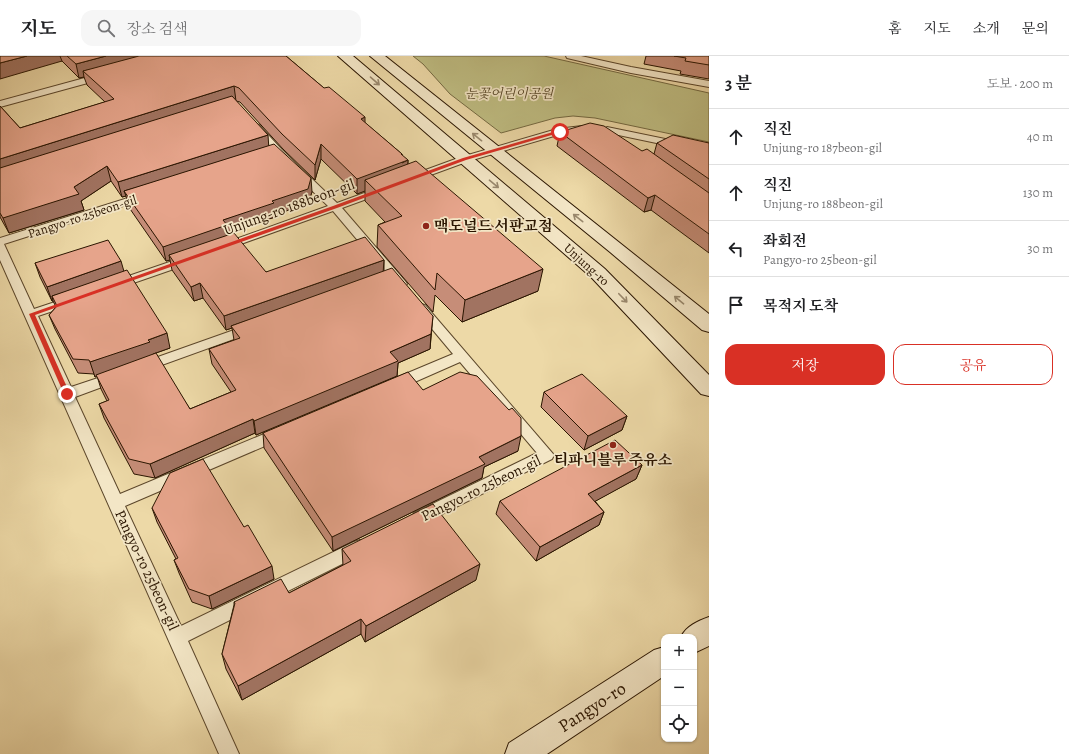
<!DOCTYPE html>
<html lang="ko">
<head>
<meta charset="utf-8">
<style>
  body { margin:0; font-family:Alegreya,"Noto Serif KR",serif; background:#f6f6f6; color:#202124 }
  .controls { position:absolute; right:12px; bottom:12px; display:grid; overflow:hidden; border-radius:8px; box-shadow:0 1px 3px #0004 }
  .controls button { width:36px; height:36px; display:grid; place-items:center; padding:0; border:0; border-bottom:1px solid #e0e0e0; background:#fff; color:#202124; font:20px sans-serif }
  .stop { position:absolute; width:12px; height:12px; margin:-9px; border:3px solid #d93025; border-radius:50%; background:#fff }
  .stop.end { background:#d93025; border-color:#fff; box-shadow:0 1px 4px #0008 }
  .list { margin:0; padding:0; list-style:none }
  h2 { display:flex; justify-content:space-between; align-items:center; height:52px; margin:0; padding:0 16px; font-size:17px }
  h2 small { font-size:13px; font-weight:400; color:#757577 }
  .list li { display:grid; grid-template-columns:26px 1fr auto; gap:12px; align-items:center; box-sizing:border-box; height:56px; padding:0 16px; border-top:1px solid #e0e0e0 }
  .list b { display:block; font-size:15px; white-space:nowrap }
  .list p { margin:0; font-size:13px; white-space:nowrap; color:#757577 }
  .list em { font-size:13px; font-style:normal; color:#757577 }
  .actions { display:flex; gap:8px; padding:12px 16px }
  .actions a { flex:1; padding:9px 0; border:1px solid #d93025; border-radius:12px; text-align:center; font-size:14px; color:#d93025 }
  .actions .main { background:#d93025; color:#fff }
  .icon { flex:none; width:22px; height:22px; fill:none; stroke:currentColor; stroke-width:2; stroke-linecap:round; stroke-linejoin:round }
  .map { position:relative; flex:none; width:709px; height:698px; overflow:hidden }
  header { display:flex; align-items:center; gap:24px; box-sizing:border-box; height:56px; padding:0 20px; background:#fff; border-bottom:1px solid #e0e0e0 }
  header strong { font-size:19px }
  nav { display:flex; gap:22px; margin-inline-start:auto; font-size:14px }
  .search { width:280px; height:36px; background:#f6f6f6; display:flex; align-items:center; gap:10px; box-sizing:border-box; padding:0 14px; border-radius:12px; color:#757577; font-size:15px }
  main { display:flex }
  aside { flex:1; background:#fff }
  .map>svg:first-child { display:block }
  .green { fill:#bfbd82; stroke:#746941 }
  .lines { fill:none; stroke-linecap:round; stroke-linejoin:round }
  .lane-casing { stroke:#5b462a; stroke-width:2 }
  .secondary-casing { stroke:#2a1500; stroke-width:2 }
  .lane { fill:#f3e6c6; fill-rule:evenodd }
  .secondary { fill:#f3e6c6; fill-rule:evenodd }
  .wall { fill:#c68d78; stroke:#2a1500 }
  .shaded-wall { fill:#a17361; stroke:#2a1500 }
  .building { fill:#e6a48b; stroke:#2a1500 }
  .oneway { stroke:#99886d }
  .route { fill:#d93025 }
  .poi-dot { fill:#8f2418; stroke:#f3e6c6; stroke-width:1.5 }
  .labels { text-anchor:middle; stroke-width:3.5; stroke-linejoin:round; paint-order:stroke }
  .far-park-label { font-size:13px; font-style:italic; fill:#574727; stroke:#f3e6c6 }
  .far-street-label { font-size:13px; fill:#2a1500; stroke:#f3e6c6 }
  .street-label { font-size:15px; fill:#2a1500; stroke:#f3e6c6 }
  .poi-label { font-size:15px; font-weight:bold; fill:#2a1500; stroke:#f3e6c6; text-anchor:start }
  .near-street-label { font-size:18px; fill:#2a1500; stroke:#f3e6c6 }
</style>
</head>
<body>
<header>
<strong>지도</strong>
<div class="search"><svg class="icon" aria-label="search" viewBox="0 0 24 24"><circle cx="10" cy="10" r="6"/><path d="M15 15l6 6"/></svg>장소 검색</div>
<nav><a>홈</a><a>지도</a><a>소개</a><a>문의</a></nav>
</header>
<main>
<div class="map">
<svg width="709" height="698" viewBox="0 0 709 698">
  <rect width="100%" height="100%" fill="#edd9a7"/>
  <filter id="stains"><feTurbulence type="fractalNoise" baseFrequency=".005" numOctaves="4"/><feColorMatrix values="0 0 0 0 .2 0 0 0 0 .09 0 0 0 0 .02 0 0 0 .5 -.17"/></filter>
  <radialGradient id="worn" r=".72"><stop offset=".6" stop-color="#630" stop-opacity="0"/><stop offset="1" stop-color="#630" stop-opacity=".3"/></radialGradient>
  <polygon class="green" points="413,0 544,0 709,37 709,86 595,62 573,60 555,62 501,77 450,38 423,8"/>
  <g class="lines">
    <g class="lane-casing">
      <g id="lane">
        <polygon points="566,0 581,0 631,11 709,25 709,31 631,17 567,2"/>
        <polygon points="103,17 106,18 107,20 106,22 0,51 0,45"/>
        <polygon points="256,68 259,69 282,94 337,147 378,132 386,132 387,134 386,136 342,152 405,225 407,228 405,231 397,231 333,155 227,193 219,193 217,191 219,189 328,150 274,98 251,71"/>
        <polygon points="582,70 587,73 585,75 561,78 469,105 417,124 409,124 408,122 409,120 461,101 557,73"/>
        <polygon points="607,71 709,92 709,98 604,76 602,74"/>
        <polygon points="144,137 148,138 149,140 148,142 4,188 34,253 73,240 77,241 79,244 77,247 38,260 71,331 116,316 121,318 123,321 121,324 75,341 120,438 276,373 281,371 286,373 288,377 286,381 125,450 181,570 354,486 360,484 366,486 368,491 366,496 188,585 239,698 219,698 0,204 0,182"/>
        <polygon points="190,199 194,200 196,203 194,206 119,232 111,232 109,229 111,226"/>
        <polygon points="421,248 425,249 554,399 552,403 420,469 414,467 412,462 414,457 537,397 460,306 401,332 396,333 391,332 389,328 391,324 453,298 417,255 415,252 417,249"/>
        <polygon points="251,268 256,269 257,272 256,275 148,314 143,316 138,314 136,311 138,308"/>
      </g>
    </g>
    <g class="secondary-casing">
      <g id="secondary">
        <polygon points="338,0 353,0 605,213 709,319 709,340 701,338 591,221"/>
        <polygon points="370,0 385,0 709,258 709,276 702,274 610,196"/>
        <path d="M 709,561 L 709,590 L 694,597 L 694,581 L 681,581 C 686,570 698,565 709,561 Z"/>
        <polygon points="664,591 664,620 547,698 505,698 509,687 654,594"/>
      </g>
    </g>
    <use href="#lane" class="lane"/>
    <use href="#secondary" class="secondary"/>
  </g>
  <g class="wall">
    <polygon points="0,0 286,0 402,98 402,100 408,104 408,108 538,235 462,266 435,239 433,256 377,191 378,169 385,166 365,145 365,135 357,138 321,103 315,124 283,93 240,46 236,45 269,90 312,136 308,147 275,159 275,161 228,177 229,179 266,216 384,204 384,215 433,260 430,293 398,307 397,320 256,379 255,377 155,422 134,418 104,362 99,348 107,345 101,333 97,320 95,321 94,318 78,317 55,273 49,259 56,251 53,245 52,245 40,221 35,207 124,215 170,292 153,298 190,353 231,336 212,308 209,293 234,284 232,272 226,274 203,242 194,245 172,214 170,204 166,205 128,150 126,140 122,141 111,125 81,145 84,154 9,177 0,161 0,50 20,72 105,46 87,29 84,21 79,22 62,5"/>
    <polygon points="646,0 709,0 709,23 680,18 681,15 644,8"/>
    <polygon points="560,76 654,98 657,87 709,87 709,197 651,154 644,156 557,90"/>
    <polygon points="544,336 627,360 622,374 584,394 541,351"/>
    <polygon points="263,377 518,395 484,411 482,422 333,495 264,392"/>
    <polygon points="642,409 636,423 595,445 604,456 599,469 536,505 496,458 500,445"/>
    <polygon points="152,452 244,471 274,523 212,553 192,546 179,517 174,504 176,503 157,466"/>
    <polygon points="342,493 476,524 365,586 361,578 242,644 226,613 222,598 234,549 234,546 289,537 343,509"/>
  </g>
  <g class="shaded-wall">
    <polygon points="27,0 60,0 62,5 0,23 0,7"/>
    <polygon points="106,0 161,0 83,15 84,21 79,22 76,8"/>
    <polygon points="234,30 236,45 0,119 0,103"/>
    <polygon points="365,61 365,76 361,63"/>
    <polygon points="268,79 269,94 124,135 126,140 122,141 118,126"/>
    <polygon points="321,88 321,103 315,124 315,109"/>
    <polygon points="401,98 402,98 402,107 408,104 407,119 365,124 365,135 357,138 357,123"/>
    <polygon points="107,110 111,125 81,145 84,154 9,177 3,162 74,131"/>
    <polygon points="311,122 312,136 308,147 275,159 275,161 228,177 229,183 169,199 170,204 166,205 163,191 223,164 272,145"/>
    <polygon points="655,139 651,154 644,156 648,142"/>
    <polygon points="384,204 383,218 231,270 232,272 226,274 224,260"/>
    <polygon points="121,205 125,219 52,240 53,245 52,245 47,231"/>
    <polygon points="543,213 538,235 462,266 465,244"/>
    <polygon points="200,227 203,242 194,245 191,231"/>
    <polygon points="167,277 170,292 153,298 153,300 95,321 90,306"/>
    <polygon points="431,278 430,293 398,307 397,320 256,379 254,365 390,296"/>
    <polygon points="627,360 622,374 584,394 588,380"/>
    <polygon points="253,363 255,377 155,422 150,408"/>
    <polygon points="521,380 518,395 484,411 482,422 333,495 332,481 479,401"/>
    <polygon points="642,409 636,423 583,452 588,438"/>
    <polygon points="604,456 599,469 536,505 540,491"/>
    <polygon points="480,508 476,524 365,586 366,570"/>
    <polygon points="272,510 274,523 212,553 209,540"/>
    <polygon points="361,563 361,578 242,644 238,630"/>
  </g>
  <g class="building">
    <polygon points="0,0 27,0 0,7"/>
    <polygon points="67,0 106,0 76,8"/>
    <polygon points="139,0 286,0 324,32 329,31 365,61 361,63 402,98 401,98 408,104 357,123 321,88 315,109 282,78 239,32 234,30 0,103 0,50 20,72 114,43 83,15"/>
    <polygon points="674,0 709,0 709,9 685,5 686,2"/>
    <polygon points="232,40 268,79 118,126 107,110 74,131 79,138 3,162 0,157 0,112"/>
    <polygon points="590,67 604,70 642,95 647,93 709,137 709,178 655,139 648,142 560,76"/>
    <polygon points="673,79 709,87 709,123 657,87"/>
    <polygon points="274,88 311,122 308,133 272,145 274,147 223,164 227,169 163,191 124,135"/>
    <polygon points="416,105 543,213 465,244 437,217 435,234 378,169 402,160 365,124"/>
    <polygon points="234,177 266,216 365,181 384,204 224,260 200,227 191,231 169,199"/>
    <polygon points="108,184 121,205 47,231 35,207"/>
    <polygon points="392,212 433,260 431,278 390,296 398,305 254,365 253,363 150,408 129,403 99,348 109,344 96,319 156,297 190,353 236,334 209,293 240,282 231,270"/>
    <polygon points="127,214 167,277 148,284 150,286 90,306 89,304 73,303 49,259 57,250 52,240"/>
    <polygon points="408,316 423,334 460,316 477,320 509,354 512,352 521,362 521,380 479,401 485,408 332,481 263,377"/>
    <polygon points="582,318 627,360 588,380 544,336"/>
    <polygon points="615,384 642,409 588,438 604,456 540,491 500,445"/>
    <polygon points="203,403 244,471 248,469 272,510 209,540 189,533 174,504 178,502 152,452 170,417"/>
    <polygon points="433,448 480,508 366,570 361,563 238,630 222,598 235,547 234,546 281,523 289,537 351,505 342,493"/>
  </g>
  <defs><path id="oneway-shaft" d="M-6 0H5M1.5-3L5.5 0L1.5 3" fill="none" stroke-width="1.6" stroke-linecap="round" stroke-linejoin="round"/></defs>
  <g class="oneway">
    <use href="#oneway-shaft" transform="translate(375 25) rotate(41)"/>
    <use href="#oneway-shaft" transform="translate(477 81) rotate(-141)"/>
    <use href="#oneway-shaft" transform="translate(494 128) rotate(40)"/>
    <use href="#oneway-shaft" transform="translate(578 162) rotate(-142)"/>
    <use href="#oneway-shaft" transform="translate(623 242) rotate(46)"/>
    <use href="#oneway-shaft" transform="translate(679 244) rotate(-140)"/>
  </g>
  <polygon class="route" points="560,74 562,76 466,104 337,152 35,259 70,338 69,340 65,340 64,338 29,258 333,150 463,102"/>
  <g class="poi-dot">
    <circle cx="426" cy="170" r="4"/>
    <circle cx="613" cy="389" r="4"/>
  </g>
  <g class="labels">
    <g class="far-park-label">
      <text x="509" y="42">눈꽃어린이공원</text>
    </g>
    <g class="far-street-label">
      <text transform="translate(82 160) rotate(-18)" y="5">Pangyo-ro 25beon-gil</text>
      <text transform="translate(587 208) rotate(42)" y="5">Unjung-ro</text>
    </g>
    <g class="street-label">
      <text transform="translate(289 151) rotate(-20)" y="5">Unjung-ro 188beon-gil</text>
      <text transform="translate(481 432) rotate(-26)" y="5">Pangyo-ro 25beon-gil</text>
      <text transform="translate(147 514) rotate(65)" y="5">Pangyo-ro 25beon-gil</text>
    </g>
    <g class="poi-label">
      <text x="434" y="175">맥도널드 서판교점</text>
      <text x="613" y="409" text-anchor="middle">티파니블루 주유소</text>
    </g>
    <g class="near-street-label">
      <text transform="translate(592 651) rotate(-33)" y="6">Pangyo-ro</text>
    </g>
  </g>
  <rect width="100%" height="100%" filter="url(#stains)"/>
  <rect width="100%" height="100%" fill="url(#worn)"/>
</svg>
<div class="controls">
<button>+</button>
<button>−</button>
<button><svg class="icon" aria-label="locate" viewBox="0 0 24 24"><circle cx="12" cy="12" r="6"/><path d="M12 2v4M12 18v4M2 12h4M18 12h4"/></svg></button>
</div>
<div class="stop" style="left:560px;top:76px"></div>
<div class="stop end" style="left:67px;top:338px"></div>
</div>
<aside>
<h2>3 분<small>도보 · 200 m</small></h2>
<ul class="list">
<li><svg class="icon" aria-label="ahead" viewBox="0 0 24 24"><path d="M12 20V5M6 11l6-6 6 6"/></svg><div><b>직진</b><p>Unjung-ro 187beon-gil</p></div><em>40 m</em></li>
<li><svg class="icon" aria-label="ahead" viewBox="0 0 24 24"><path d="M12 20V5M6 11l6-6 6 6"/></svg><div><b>직진</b><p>Unjung-ro 188beon-gil</p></div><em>130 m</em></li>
<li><svg class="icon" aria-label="left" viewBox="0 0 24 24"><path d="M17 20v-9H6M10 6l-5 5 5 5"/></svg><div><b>좌회전</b><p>Pangyo-ro 25beon-gil</p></div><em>30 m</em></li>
<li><svg class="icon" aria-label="arrive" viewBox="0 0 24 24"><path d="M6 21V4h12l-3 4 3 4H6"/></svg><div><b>목적지 도착</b></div></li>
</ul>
<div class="actions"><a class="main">저장</a><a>공유</a></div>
</aside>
</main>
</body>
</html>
